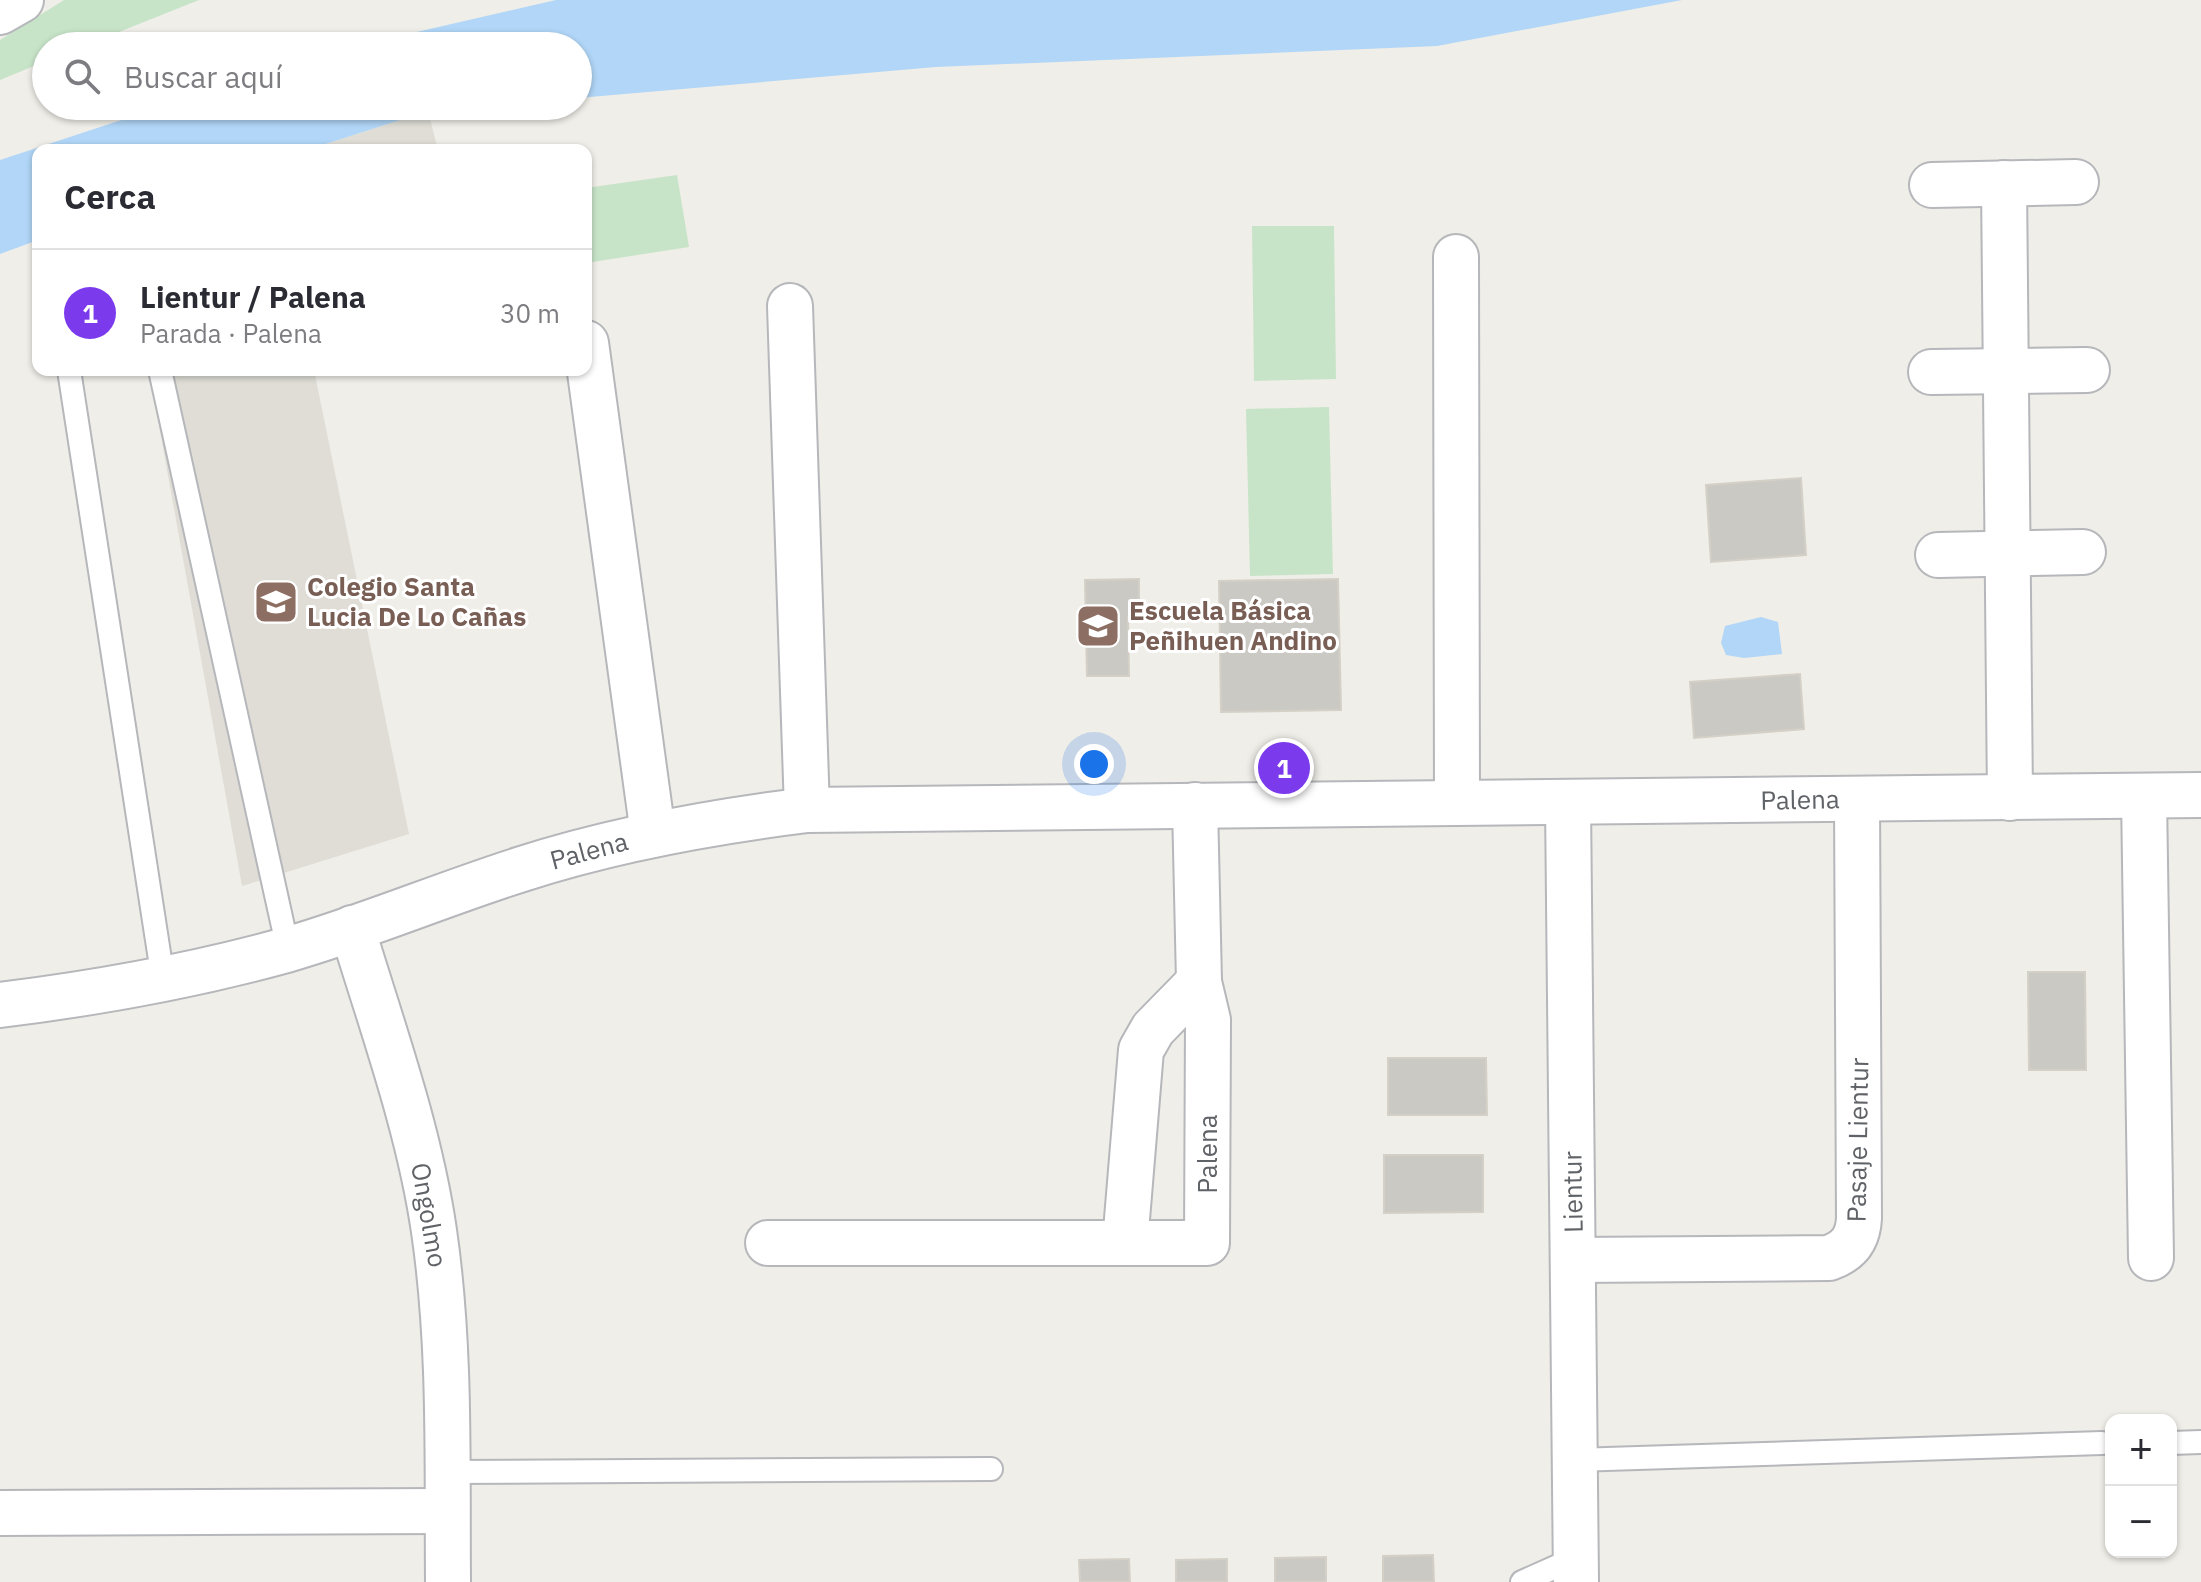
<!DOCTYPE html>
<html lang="es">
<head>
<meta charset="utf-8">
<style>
  body { margin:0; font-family:"IBM Plex Sans",sans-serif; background:#f2f2f3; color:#2b2b33 }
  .controls { position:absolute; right:24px; bottom:24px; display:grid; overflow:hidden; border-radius:16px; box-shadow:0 2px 6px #0004 }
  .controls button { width:72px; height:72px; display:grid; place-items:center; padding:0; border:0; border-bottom:2px solid #e1e1e2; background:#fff; color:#2b2b33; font:40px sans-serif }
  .you { position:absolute; left:1094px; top:764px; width:28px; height:28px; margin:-20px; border:6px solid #fff; border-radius:50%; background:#1a73e8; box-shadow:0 0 0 12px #1a73e833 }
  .badge { display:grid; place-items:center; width:52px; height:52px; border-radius:50%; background:#7c3aed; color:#fff; font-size:26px; font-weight:700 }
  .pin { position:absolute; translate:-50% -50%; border:4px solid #fff; box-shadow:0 2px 8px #0006 }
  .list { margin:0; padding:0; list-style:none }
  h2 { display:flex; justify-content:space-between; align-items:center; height:104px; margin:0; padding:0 32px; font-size:34px }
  h2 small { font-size:26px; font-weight:400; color:#7c7c81 }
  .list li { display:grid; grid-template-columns:52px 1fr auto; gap:24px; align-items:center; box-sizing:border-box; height:128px; padding:0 32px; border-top:2px solid #e1e1e2 }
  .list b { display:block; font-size:30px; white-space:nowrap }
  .list p { margin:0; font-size:26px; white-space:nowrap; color:#7c7c81 }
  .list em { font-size:26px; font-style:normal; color:#7c7c81 }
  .icon { flex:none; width:44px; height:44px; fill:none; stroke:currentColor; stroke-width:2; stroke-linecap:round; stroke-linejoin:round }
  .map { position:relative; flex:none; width:2201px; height:1582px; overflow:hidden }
  .search { position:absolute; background:#fff; box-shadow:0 2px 6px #0004; left:32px; top:32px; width:560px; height:88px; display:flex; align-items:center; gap:20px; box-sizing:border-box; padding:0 28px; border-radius:44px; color:#7c7c81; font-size:30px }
  .panel { position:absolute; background:#fff; box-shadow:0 2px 6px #0004; left:32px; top:144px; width:560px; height:232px; border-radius:16px }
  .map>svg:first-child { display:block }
  .education { fill:#dfddd6 }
  .green { fill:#c7e4c8 }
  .water { fill:#b1d6f7 }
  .building { fill:#cbc9c4; stroke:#d4d0c7; stroke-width:2 }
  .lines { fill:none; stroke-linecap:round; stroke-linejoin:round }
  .service-casing { stroke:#b5b7bb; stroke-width:26 }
  .minor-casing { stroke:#b5b7bb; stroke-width:48 }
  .tertiary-casing { stroke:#b5b7bb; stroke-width:48 }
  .service { stroke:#fff; stroke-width:22 }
  .minor { stroke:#fff; stroke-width:44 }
  .tertiary { stroke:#fff; stroke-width:44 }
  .labels { text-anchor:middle; stroke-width:6; stroke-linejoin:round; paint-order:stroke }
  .education-label { font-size:26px; font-weight:bold; fill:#785e54; stroke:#fff; text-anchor:start }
  .street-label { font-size:26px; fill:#5f6266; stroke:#fff }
</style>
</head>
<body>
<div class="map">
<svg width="2201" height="1582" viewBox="0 0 2201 1582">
  <rect width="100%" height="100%" fill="#f0eee8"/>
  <g class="education">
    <polygon points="428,111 438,150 307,150"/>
    <polygon points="149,370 314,370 409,834 242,886"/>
  </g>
  <g class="green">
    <polygon points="64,0 199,0 84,46 46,46 46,61 0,80 0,40"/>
    <polygon points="677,175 689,247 586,263 586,188"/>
    <polygon points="1252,226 1334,226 1336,379 1254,381"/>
    <polygon points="1329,407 1333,574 1250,576 1246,409"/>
  </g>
  <g class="water">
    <polygon points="556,0 1682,0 1437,46 936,67 578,98 578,46 356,46"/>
    <polygon points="164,106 490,106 428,111 307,150 38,150 38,240 0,254 0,160"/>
    <polygon points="1761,617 1778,622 1782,654 1744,658 1726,655 1721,643 1725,626"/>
  </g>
  <g class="building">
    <polygon points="1801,478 1806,555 1711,562 1706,485"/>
    <polygon points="1139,579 1139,617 1128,617 1129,676 1087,676 1085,580"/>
    <polygon points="1338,579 1341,710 1221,712 1219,581"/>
    <polygon points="1800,674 1804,729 1694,738 1690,682"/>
    <polygon points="2028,972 2085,972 2086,1070 2029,1070"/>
    <polygon points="1388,1058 1486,1058 1487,1115 1388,1115"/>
    <polygon points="1384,1155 1483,1155 1483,1212 1384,1213"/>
    <polygon points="1433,1555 1434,1582 1383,1582 1383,1556"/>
    <polygon points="1326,1557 1326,1582 1275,1582 1275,1558"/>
    <polygon points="1129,1559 1130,1582 1080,1582 1079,1560"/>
    <polygon points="1227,1559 1227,1582 1176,1582 1176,1560"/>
  </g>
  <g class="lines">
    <g class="service-casing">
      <g id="service">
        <polyline points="69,370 163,979"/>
        <polyline points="160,370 288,949"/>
        <polyline points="2171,1443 2201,1442"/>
        <polyline points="1575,1460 2102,1443"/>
        <polyline points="447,1472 991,1469"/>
        <polyline points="1522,1582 1576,1558"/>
      </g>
    </g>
    <g class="minor-casing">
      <g id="minor">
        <polyline points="0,12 21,0"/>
        <polyline points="2004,183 2010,798"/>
        <polyline points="1932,185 2076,182"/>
        <polyline points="1456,257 1457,803"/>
        <polyline points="790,306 807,810"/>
        <polyline points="586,343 653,834"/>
        <polyline points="1931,372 2087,370"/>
        <polyline points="1938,555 2083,552"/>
        <polyline points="2144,796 2151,1258"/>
        <polyline points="1568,803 1576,1582"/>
        <path d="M 352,928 C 382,1027 419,1128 434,1231 C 451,1347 447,1465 448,1582"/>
        <polyline points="768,1243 1207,1243 1208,1020 1199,982 1195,805"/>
        <polyline points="1125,1243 1141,1050 1153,1029 1199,982"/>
        <path d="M 1574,1260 L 1829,1258 C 1849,1251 1858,1239 1859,1218 L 1857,799"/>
        <polyline points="0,1513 447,1511"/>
      </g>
    </g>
    <g class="tertiary-casing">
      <path id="tertiary" d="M 0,1005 C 97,993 192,976 286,950 C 366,927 443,894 522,869 C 615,839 710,822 807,810 L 2201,795"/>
    </g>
    <use href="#service" class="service"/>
    <use href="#minor" class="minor"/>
    <use href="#tertiary" class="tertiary"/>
  </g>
  <defs>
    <g id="school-square" transform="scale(2.3)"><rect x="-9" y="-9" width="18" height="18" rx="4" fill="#8d6e63" stroke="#fff"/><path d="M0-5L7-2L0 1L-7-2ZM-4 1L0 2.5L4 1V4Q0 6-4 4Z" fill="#fff"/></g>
  </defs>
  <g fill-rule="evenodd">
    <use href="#school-square" x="276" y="602"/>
    <use href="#school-square" x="1098" y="626"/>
  </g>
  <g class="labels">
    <g class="education-label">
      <text x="307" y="596">Colegio Santa<tspan x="307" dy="30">Lucia De Lo Cañas</tspan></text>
      <text x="1129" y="620">Escuela Básica<tspan x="1129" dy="30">Peñihuen Andino</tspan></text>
    </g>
    <g class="street-label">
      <text transform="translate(1800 800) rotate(-1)" y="9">Palena</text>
      <text transform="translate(589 851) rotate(-15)" y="9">Palena</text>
      <text transform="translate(1858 1140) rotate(-89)" y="9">Pasaje Lientur</text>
      <text transform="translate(1208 1154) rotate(-90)" y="9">Palena</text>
      <text transform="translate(1573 1192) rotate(-91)" y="9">Lientur</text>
      <text transform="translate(429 1215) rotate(80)" y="9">Ongolmo</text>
    </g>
  </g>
</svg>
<div class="controls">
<button>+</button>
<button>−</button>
</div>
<div class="you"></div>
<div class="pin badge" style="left:1284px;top:768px">1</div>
<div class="search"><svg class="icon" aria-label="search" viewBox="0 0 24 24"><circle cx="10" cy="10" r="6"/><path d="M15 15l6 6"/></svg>Buscar aquí</div>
<section class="panel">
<h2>Cerca<small></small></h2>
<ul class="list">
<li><span class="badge">1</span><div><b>Lientur / Palena</b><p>Parada · Palena</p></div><em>30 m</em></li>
</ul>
</section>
</div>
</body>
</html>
